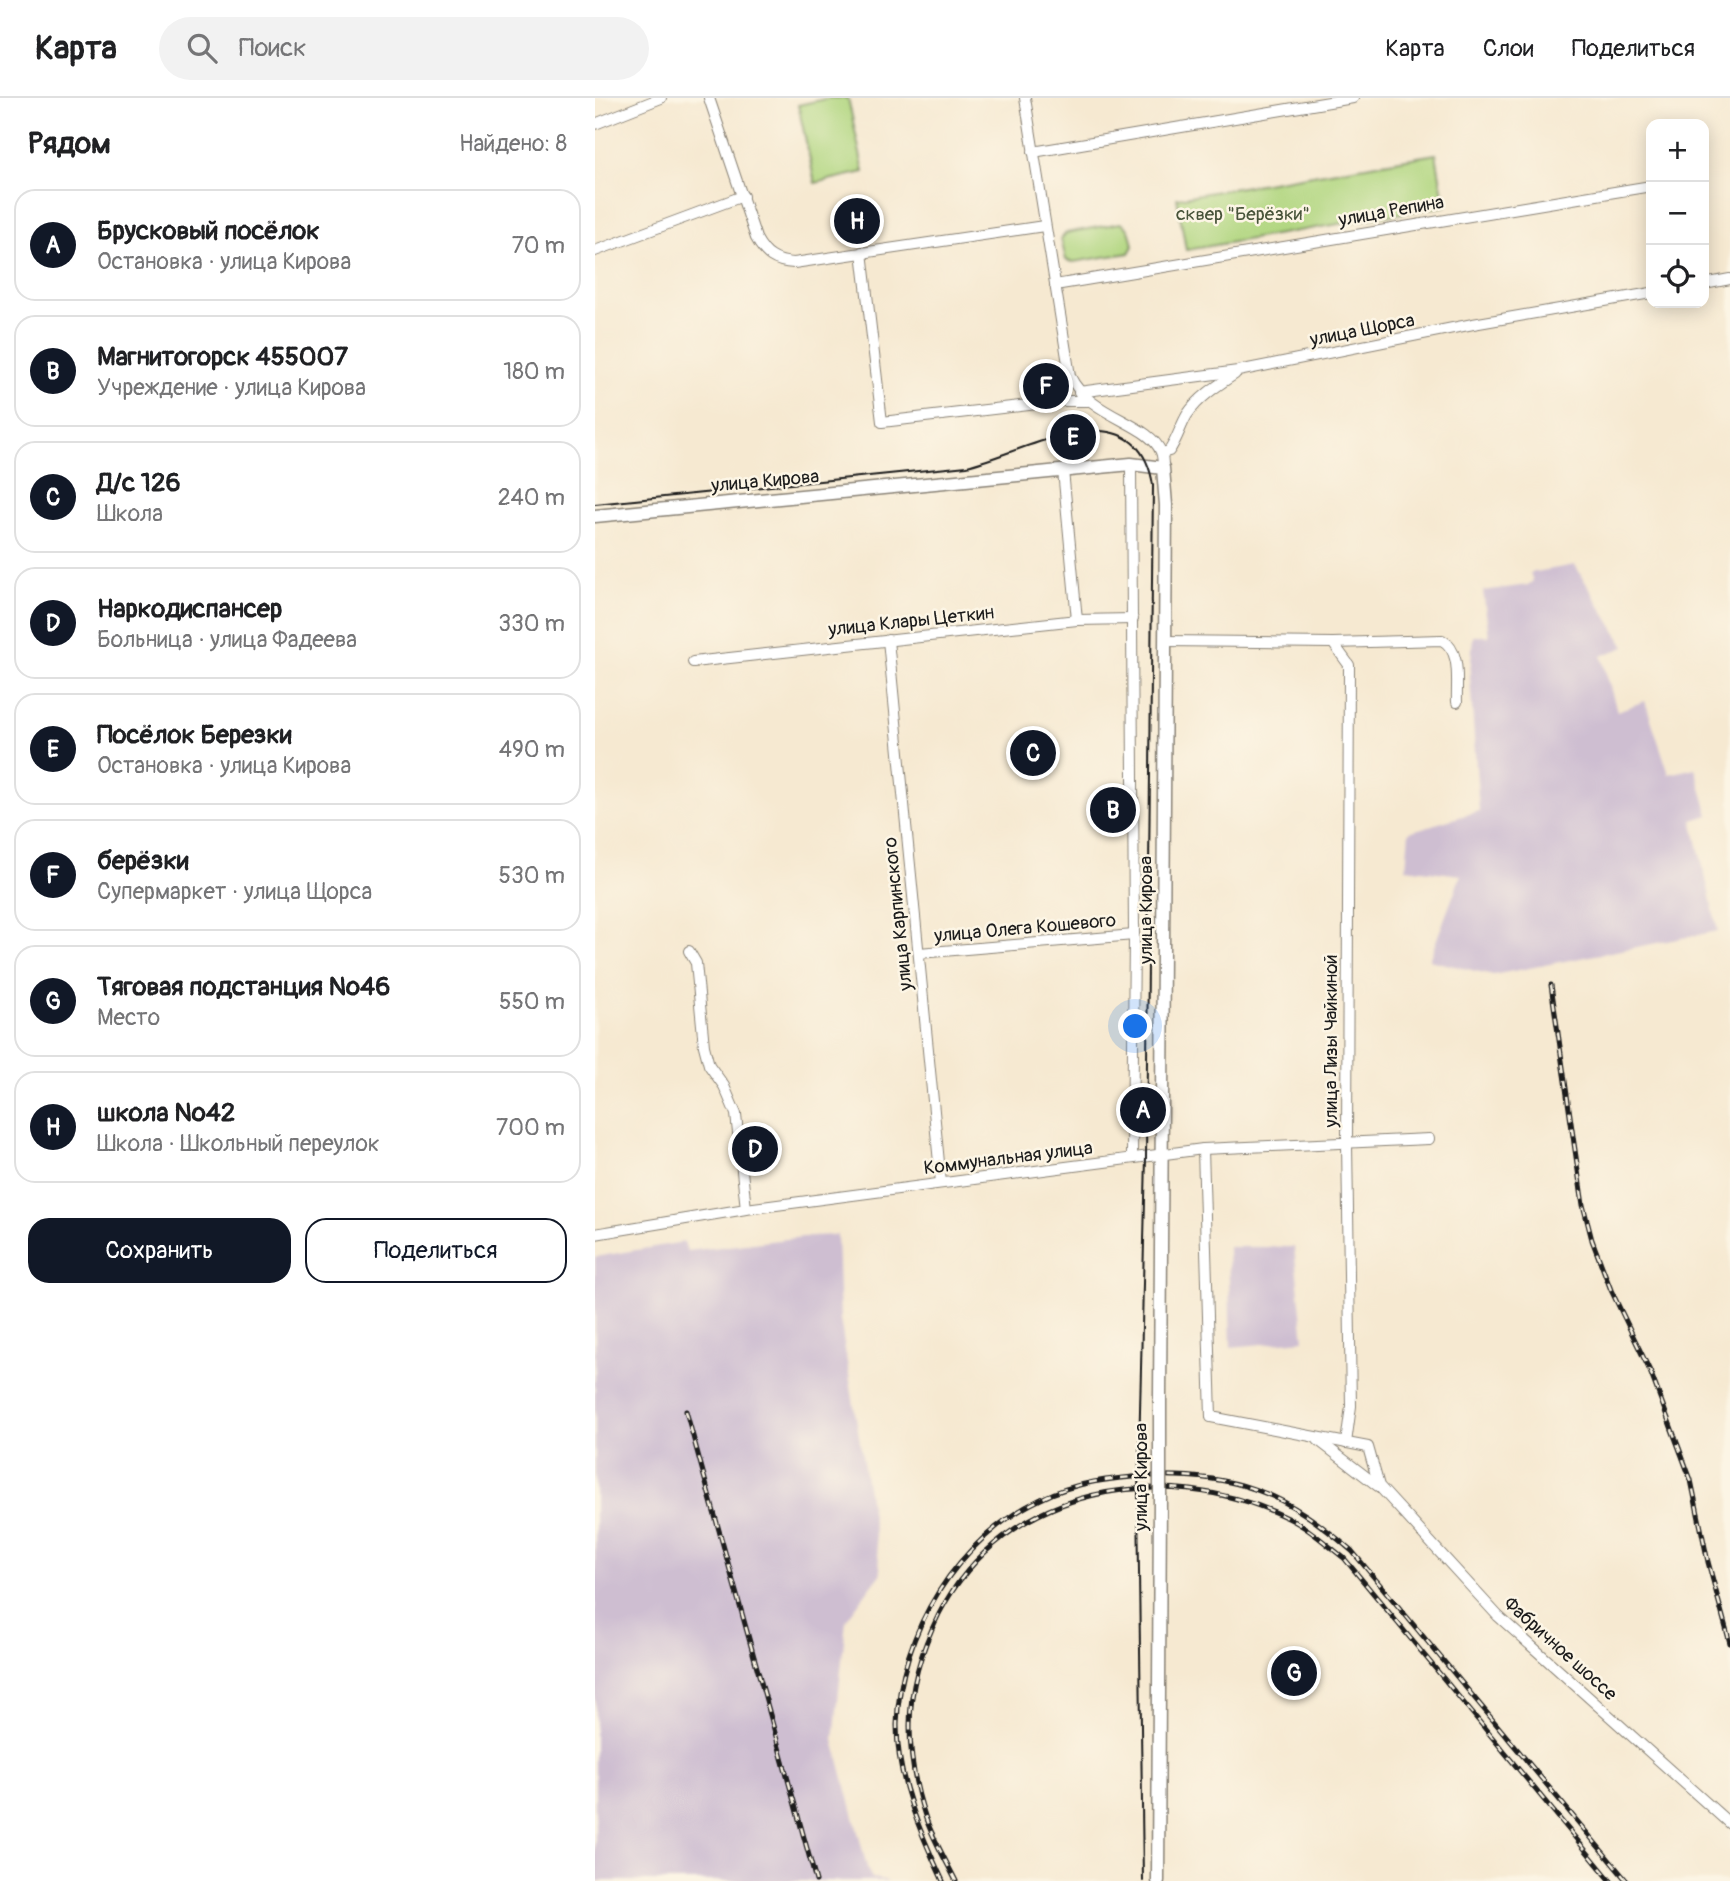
<!DOCTYPE html>
<html lang="ru">
<head>
<meta charset="utf-8">
<style>
  body { margin:0; font-family:Pangolin,sans-serif; background:#f2f2f2; color:#202124 }
  .controls { position:absolute; right:21px; top:21px; display:grid; overflow:hidden; border-radius:14px; box-shadow:0 4px 18px #0003 }
  .controls button { width:63px; height:63px; display:grid; place-items:center; padding:0; border:0; border-bottom:2px solid #e0e0e0; background:#fff; color:#202124; font:35px sans-serif }
  .you { position:absolute; left:541px; top:929px; width:24px; height:24px; margin:-18px; border:5px solid #fff; border-radius:50%; background:#1a73e8; box-shadow:0 0 0 10px #1a73e833 }
  .badge { display:grid; place-items:center; width:46px; height:46px; border-radius:50%; background:#111827; color:#fff; font-size:23px; font-weight:700 }
  .pin { position:absolute; translate:-50% -50%; border:4px solid #fff; box-shadow:0 2px 7px #0006 }
  .list { margin:0; padding:0; list-style:none }
  h2 { display:flex; justify-content:space-between; align-items:center; height:91px; margin:0; padding:0 28px; font-size:30px }
  h2 small { font-size:23px; font-weight:400; color:#757577 }
  .list li { display:grid; grid-template-columns:46px 1fr auto; gap:21px; align-items:center; box-sizing:border-box; height:112px; margin:0 14px 14px; padding:0 14px; border:2px solid #e0e0e0; border-radius:21px }
  .list b { display:block; font-size:26px; white-space:nowrap }
  .list p { margin:0; font-size:23px; white-space:nowrap; color:#757577 }
  .list em { font-size:23px; font-style:normal; color:#757577 }
  .actions { display:flex; gap:14px; padding:21px 28px }
  .actions a { flex:1; padding:16px 0; border:2px solid #111827; border-radius:21px; text-align:center; font-size:24px; color:#111827 }
  .actions .main { background:#111827; color:#fff }
  .icon { flex:none; width:38px; height:38px; fill:none; stroke:currentColor; stroke-width:2; stroke-linecap:round; stroke-linejoin:round }
  .map { position:relative; flex:none; width:1135px; height:1783px; overflow:hidden }
  header { display:flex; align-items:center; gap:42px; box-sizing:border-box; height:98px; padding:0 35px; background:#fff; border-bottom:2px solid #e0e0e0 }
  header strong { font-size:33px }
  nav { display:flex; gap:38px; margin-inline-start:auto; font-size:24px }
  .search { width:490px; height:63px; background:#f2f2f2; display:flex; align-items:center; gap:18px; box-sizing:border-box; padding:0 24px; border-radius:38px; color:#757577; font-size:26px }
  main { display:flex }
  aside { flex:1; background:#fff }
  .map>svg:first-child { display:block }
  .industrial { fill:#cebed1 }
  .green { fill:#b0d67f; stroke:#66794e; stroke-width:2 }
  .lines { fill:none; stroke-linecap:round; stroke-linejoin:round }
  .minor-casing { stroke:#898276; stroke-width:12 }
  .major-casing { stroke:#898276; stroke-width:15 }
  .minor { stroke:#fff; stroke-width:10 }
  .major { stroke:#fff; stroke-width:12 }
  .tram { stroke:#1c1c1c; stroke-width:2 }
  .rail-casing { stroke:#1c1c1c; stroke-width:5 }
  .rail { stroke:#fcf5e5; stroke-width:2.5; stroke-dasharray:8; stroke-linecap:butt }
  .major-bridge-casing { stroke:#898276; stroke-width:15; stroke-linecap:butt }
  .major-bridge { stroke:#fff; stroke-width:12 }
  .labels { text-anchor:middle; stroke-width:5; stroke-linejoin:round; paint-order:stroke }
  .street-label { font-size:19px; fill:#1c1c1c; stroke:#fcf5e5 }
  .park-label { font-size:19px; fill:#48543a; stroke:#fcf5e5 }
</style>
</head>
<body>
<header>
<strong>Карта</strong>
<div class="search"><svg class="icon" aria-label="search" viewBox="0 0 24 24"><circle cx="10" cy="10" r="6"/><path d="M15 15l6 6"/></svg>Поиск</div>
<nav><a>Карта</a><a>Слои</a><a>Поделиться</a></nav>
</header>
<main>
<aside>
<h2>Рядом<small>Найдено: 8</small></h2>
<ul class="list">
<li><span class="badge">A</span><div><b>Брусковый посёлок</b><p>Остановка · улица Кирова</p></div><em>70 m</em></li>
<li><span class="badge">B</span><div><b>Магнитогорск 455007</b><p>Учреждение · улица Кирова</p></div><em>180 m</em></li>
<li><span class="badge">C</span><div><b>Д/с 126</b><p>Школа</p></div><em>240 m</em></li>
<li><span class="badge">D</span><div><b>Наркодиспансер</b><p>Больница · улица Фадеева</p></div><em>330 m</em></li>
<li><span class="badge">E</span><div><b>Посёлок Березки</b><p>Остановка · улица Кирова</p></div><em>490 m</em></li>
<li><span class="badge">F</span><div><b>берёзки</b><p>Супермаркет · улица Щорса</p></div><em>530 m</em></li>
<li><span class="badge">G</span><div><b>Тяговая подстанция №46</b><p>Место</p></div><em>550 m</em></li>
<li><span class="badge">H</span><div><b>школа №42</b><p>Школа · Школьный переулок</p></div><em>700 m</em></li>
</ul>
<div class="actions"><a class="main">Сохранить</a><a>Поделиться</a></div>
</aside>
<div class="map">
<svg width="1135" height="1783" viewBox="0 0 1135 1783">
  <rect width="100%" height="100%" fill="#fcf5e5"/>
  <filter id="ink" filterUnits="userSpaceOnUse"><feTurbulence type="fractalNoise" baseFrequency=".0143" numOctaves="2"/><feDisplacementMap in="SourceGraphic" scale="14" xChannelSelector="R" yChannelSelector="G"/><feConvolveMatrix kernelMatrix="1 2 1 2 8 2 1 2 1" color-interpolation-filters="sRGB"/></filter>
  <filter id="wash" filterUnits="userSpaceOnUse"><feTurbulence type="fractalNoise" baseFrequency=".00686" numOctaves="4" result="noise"/><feDisplacementMap in="SourceGraphic" scale="28" xChannelSelector="R" yChannelSelector="G"/><feGaussianBlur stdDeviation="1.57" result="paint"/><feColorMatrix in="noise" values="0 0 0 0 0 0 0 0 0 0 0 0 0 0 0 0 0 1.4 0 .05"/><feComposite in="paint" operator="in"/></filter>
  <g filter="url(#wash)">
    <rect width="100%" height="100%" fill="#f6e9d1"/>
    <g class="industrial">
      <polygon points="980,467 1030,549 1006,558 1022,613 1050,603 1074,676 1100,670 1114,717 1097,722 1123,833 898,877 834,862 866,777 811,770 814,734 884,713 875,578 878,538 894,538 888,493 933,487 938,483 935,475"/>
      <polygon points="242,1137 245,1221 286,1475 251,1522 239,1642 273,1773 277,1780 295,1783 0,1783 0,1159 89,1144 92,1153 217,1138"/>
      <polygon points="633,1149 699,1149 709,1242 636,1249"/>
    </g>
    <g class="green">
      <polygon points="235,0 253,0 269,74 220,85 203,7"/>
      <polygon points="841,56 850,108 591,152 582,100"/>
      <path d="M 525,125 C 535,128 536,138 538,148 L 534,155 L 478,164 L 471,162 L 466,141 L 471,135 Z"/>
    </g>
  </g>
  <g filter="url(#ink)">
    <g class="lines">
      <g class="minor-casing">
        <g id="minor">
          <path d="M 114,0 L 161,140 C 170,157 180,164 199,165 L 449,128"/>
          <path d="M 430,0 L 475,278 C 494,319 554,324 566,354 C 568,359 568,365 568,370"/>
          <polyline points="0,26 66,0"/>
          <polyline points="438,54 758,0"/>
          <polyline points="0,153 148,98"/>
          <polyline points="267,154 287,324 468,303 493,303"/>
          <polyline points="1109,186 1135,181"/>
          <polyline points="460,187 1056,88"/>
          <polyline points="484,294 643,273 878,226 1056,195"/>
          <path d="M 567,355 L 574,353 C 582,342 585,329 592,317 C 603,300 623,287 640,276"/>
          <polyline points="536,366 539,837 537,1060"/>
          <polyline points="468,372 482,522"/>
          <polyline points="293,542 346,1085"/>
          <path d="M 570,543 L 738,545 L 847,542 C 867,553 861,584 862,604"/>
          <polyline points="738,545 754,567 752,1046 756,1308 751,1345"/>
          <polyline points="98,564 482,522 538,521"/>
          <polyline points="94,853 101,865 109,948 114,967 129,988 141,1016 151,1111"/>
          <polyline points="324,855 539,837"/>
          <polyline points="608,1051 616,1319 773,1349 784,1388 903,1518 1135,1726"/>
          <polyline points="0,1136 151,1111 608,1051 834,1041"/>
          <polyline points="723,1342 783,1388"/>
        </g>
      </g>
      <g class="major-casing">
        <g id="major">
          <polyline points="0,418 536,366 568,370 571,407 565,1299"/>
          <polyline points="563,1783 565,1397"/>
        </g>
      </g>
      <use href="#minor" class="minor"/>
      <use href="#major" class="major"/>
      <path class="tram" d="M 0,406 L 372,368 C 428,355 542,286 558,387 L 551,1059 L 543,1397 L 548,1783"/>
      <g class="rail-casing">
        <g id="rail">
          <polyline points="956,887 988,1107 997,1142 1016,1192 1055,1273 1096,1382 1113,1464 1135,1545"/>
          <polyline points="91,1313 221,1783"/>
          <path d="M 348,1783 C 325,1734 302,1682 302,1627 C 304,1534 363,1440 446,1401 C 480,1384 517,1380 554,1378 C 589,1377 625,1379 659,1391 C 697,1404 727,1427 757,1453 L 1032,1783"/>
          <path d="M 361,1783 C 351,1763 339,1742 331,1721 C 321,1692 315,1658 315,1628 C 315,1589 327,1550 344,1516 C 410,1387 570,1361 693,1420 C 714,1430 731,1446 749,1460 L 1016,1783"/>
        </g>
      </g>
      <use href="#rail" class="rail"/>
      <g class="major-bridge-casing">
        <polyline id="major-bridge" points="565,1397 565,1299"/>
      </g>
      <use href="#major-bridge" class="major-bridge"/>
    </g>
  </g>
  <g class="labels">
    <g class="street-label">
      <text transform="translate(796 112) rotate(-10)" y="7">улица Репина</text>
      <text transform="translate(767 231) rotate(-11)" y="7">улица Щорса</text>
      <text transform="translate(170 382) rotate(-5)" y="7">улица Кирова</text>
      <text transform="translate(316 522) rotate(-6)" y="7">улица Клары Цеткин</text>
      <text transform="translate(550 812) rotate(-90)" y="7">улица Кирова</text>
      <text transform="translate(302 816) rotate(-96)" y="7">улица Карпинского</text>
      <text transform="translate(430 829) rotate(-5)" y="7">улица Олега Кошевого</text>
      <text transform="translate(735 943) rotate(-90)" y="7">улица Лизы Чайкиной</text>
      <text transform="translate(413 1059) rotate(-7)" y="7">Коммунальная улица</text>
      <text transform="translate(545 1379) rotate(-90)" y="7">улица Кирова</text>
      <text transform="translate(966 1550) rotate(42)" y="7">Фабричное шоссе</text>
    </g>
    <g class="park-label">
      <text x="648" y="122">сквер "Берёзки"</text>
    </g>
  </g>
</svg>
<div class="controls">
<button>+</button>
<button>−</button>
<button><svg class="icon" aria-label="locate" viewBox="0 0 24 24"><circle cx="12" cy="12" r="6"/><path d="M12 2v4M12 18v4M2 12h4M18 12h4"/></svg></button>
</div>
<div class="you"></div>
<div class="pin badge" style="left:548px;top:1012px">A</div>
<div class="pin badge" style="left:518px;top:712px">B</div>
<div class="pin badge" style="left:438px;top:655px">C</div>
<div class="pin badge" style="left:160px;top:1051px">D</div>
<div class="pin badge" style="left:478px;top:339px">E</div>
<div class="pin badge" style="left:451px;top:288px">F</div>
<div class="pin badge" style="left:699px;top:1575px">G</div>
<div class="pin badge" style="left:262px;top:123px">H</div>
</div>
</main>
</body>
</html>
